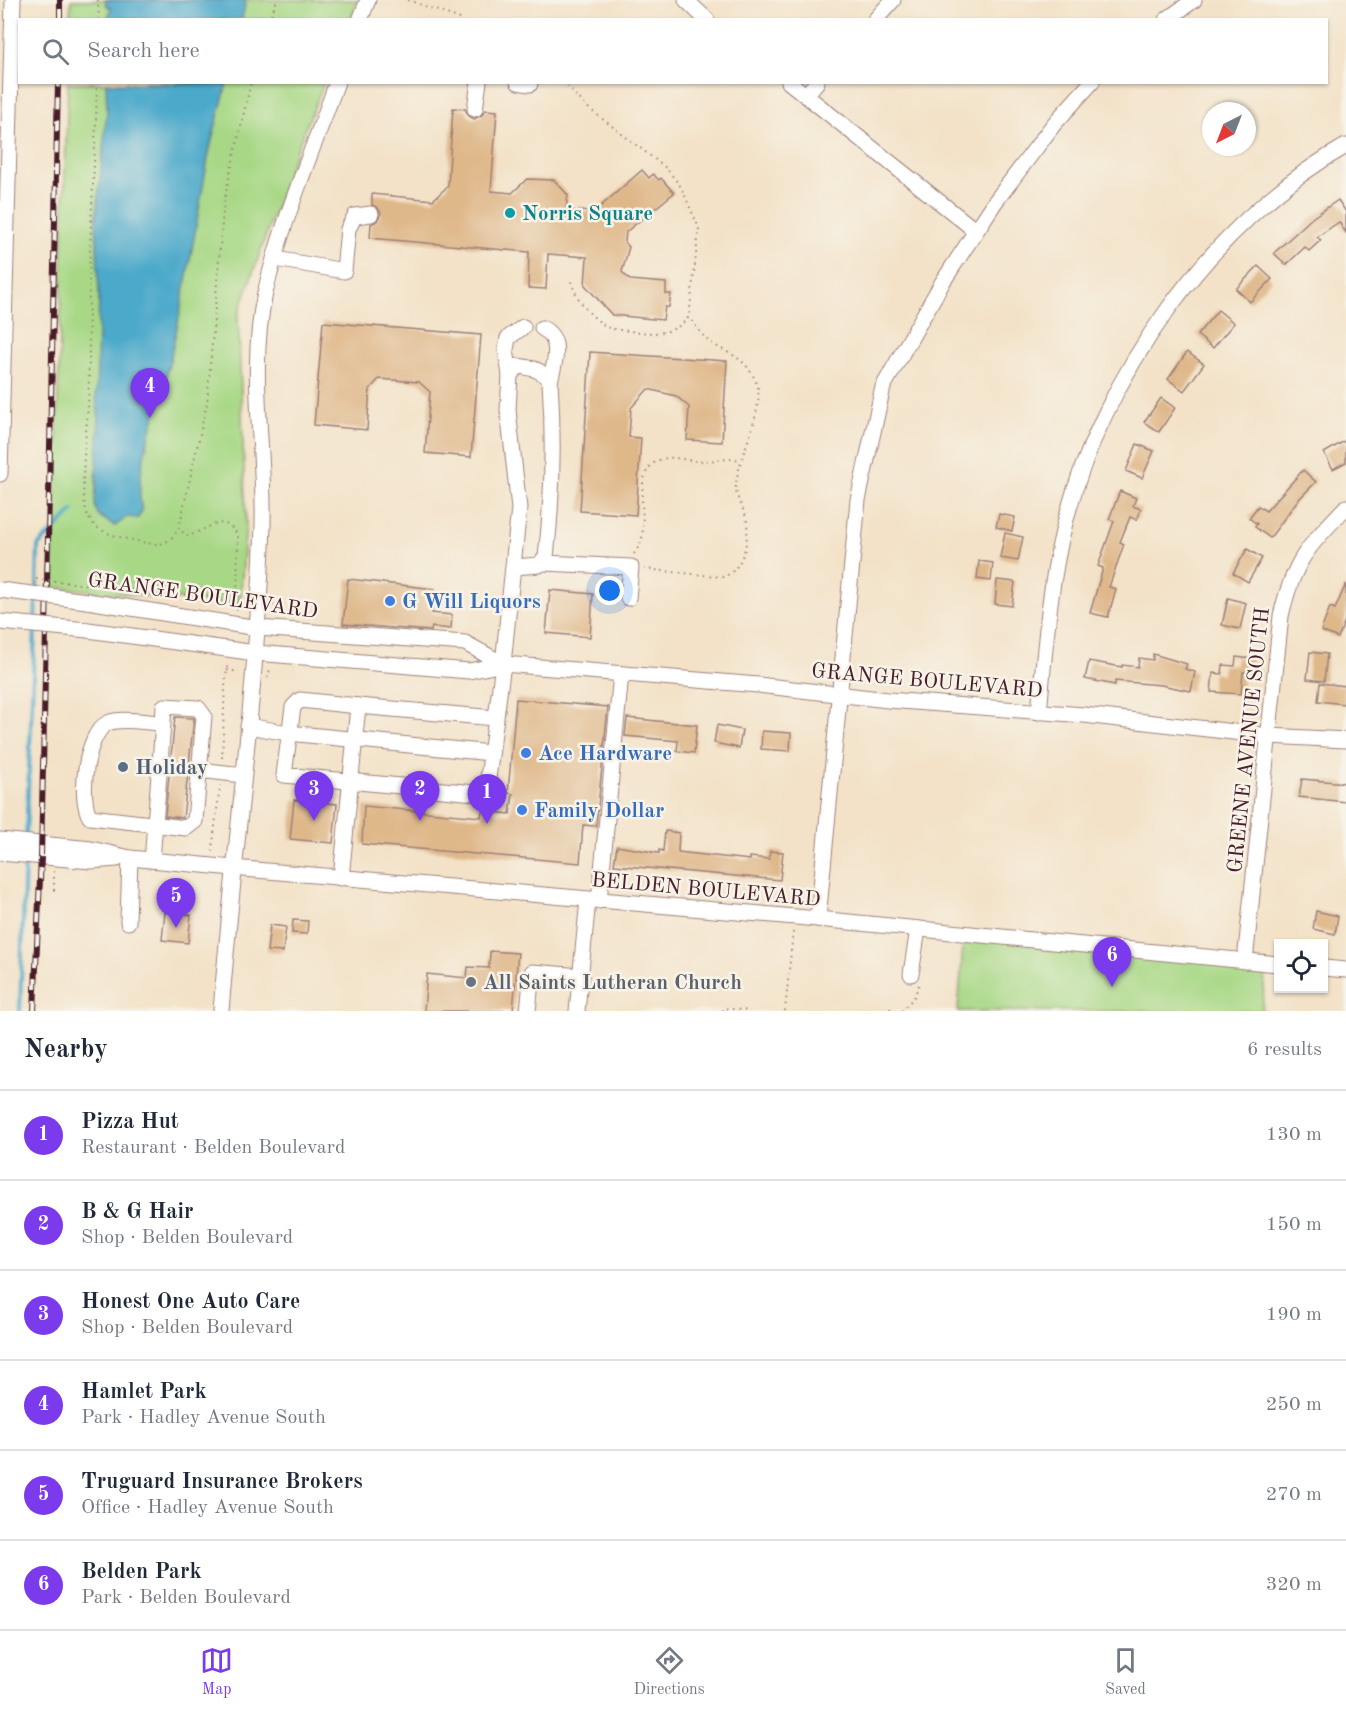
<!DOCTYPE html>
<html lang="en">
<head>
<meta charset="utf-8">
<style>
  body { margin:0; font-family:"Old Standard TT",serif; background:#f2f2f3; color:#1f2937 }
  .controls { position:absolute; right:18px; bottom:18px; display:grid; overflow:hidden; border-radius:0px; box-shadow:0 2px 4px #0004 }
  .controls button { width:54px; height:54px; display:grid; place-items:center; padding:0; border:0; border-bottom:2px solid #e0e1e3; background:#fff; color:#1f2937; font:30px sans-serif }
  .compass { position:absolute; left:1202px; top:102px; width:54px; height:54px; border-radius:50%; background:#fff; box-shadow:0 2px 4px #0004; rotate:222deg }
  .you { position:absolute; left:610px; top:591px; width:21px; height:21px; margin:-15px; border:4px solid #fff; border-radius:50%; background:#1a73e8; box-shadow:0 0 0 9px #1a73e833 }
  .badge { display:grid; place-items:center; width:39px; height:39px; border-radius:50%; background:#7c3aed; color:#fff; font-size:20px; font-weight:700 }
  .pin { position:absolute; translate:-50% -50px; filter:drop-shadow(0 2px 3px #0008) }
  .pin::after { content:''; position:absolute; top:32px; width:21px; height:18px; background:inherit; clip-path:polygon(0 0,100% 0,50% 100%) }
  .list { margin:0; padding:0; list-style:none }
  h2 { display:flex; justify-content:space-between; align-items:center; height:78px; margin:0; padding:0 24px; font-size:26px }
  h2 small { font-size:20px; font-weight:400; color:#747a83 }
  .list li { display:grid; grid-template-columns:39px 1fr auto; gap:18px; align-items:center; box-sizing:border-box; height:90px; padding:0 24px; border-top:2px solid #e0e1e3 }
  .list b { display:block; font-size:22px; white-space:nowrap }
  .list p { margin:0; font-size:20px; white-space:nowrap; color:#747a83 }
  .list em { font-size:20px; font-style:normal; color:#747a83 }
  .icon { flex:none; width:33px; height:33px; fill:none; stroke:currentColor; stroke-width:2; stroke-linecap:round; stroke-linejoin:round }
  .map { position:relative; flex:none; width:1346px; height:1011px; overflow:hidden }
  .search { position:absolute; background:#fff; box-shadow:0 2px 4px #0004; left:18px; right:18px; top:18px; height:66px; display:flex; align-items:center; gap:15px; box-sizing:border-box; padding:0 21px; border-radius:0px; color:#747a83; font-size:22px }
  .sheet { height:618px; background:#fff }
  nav { display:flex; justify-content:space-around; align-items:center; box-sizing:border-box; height:84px; border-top:2px solid #e0e1e3; background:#fff; font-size:16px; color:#747a83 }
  nav a { display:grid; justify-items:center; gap:3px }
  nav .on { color:#7c3aed }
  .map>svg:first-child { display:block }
  .green { fill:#a8d886; stroke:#797c58; stroke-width:1.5 }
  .water { fill:#4ca9ca; stroke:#4b647a; stroke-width:1.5 }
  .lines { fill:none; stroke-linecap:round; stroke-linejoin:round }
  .stream { stroke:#4ca9ca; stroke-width:4 }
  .building { fill:#dfb88a }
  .minor-casing { stroke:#9e807a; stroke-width:17 }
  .path { stroke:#9e807a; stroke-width:2; stroke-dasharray:1.5 4.5; stroke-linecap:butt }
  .minor { stroke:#fff; stroke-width:15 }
  .rail-casing { stroke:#4a1f2b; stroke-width:6 }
  .rail { stroke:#f7f3e8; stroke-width:4; stroke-dasharray:11; stroke-linecap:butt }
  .minor-bridge-casing { stroke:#9e807a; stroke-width:17; stroke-linecap:butt }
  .path-bridge { stroke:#9e807a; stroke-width:2; stroke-dasharray:1.5 4.5; stroke-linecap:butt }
  .minor-bridge { stroke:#fff; stroke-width:15 }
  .culture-dot { fill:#0f9aa8; stroke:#f7f3e8; stroke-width:2 }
  .shop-dot { fill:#3f7fe0; stroke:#f7f3e8; stroke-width:2 }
  .service-dot { fill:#5c6f8a; stroke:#f7f3e8; stroke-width:2 }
  .worship-dot { fill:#6b7280; stroke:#f7f3e8; stroke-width:2 }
  .labels { text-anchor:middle; stroke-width:5; stroke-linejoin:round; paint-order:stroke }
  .culture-label { font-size:21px; font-weight:bold; fill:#0d838f; stroke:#f7f3e8; text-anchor:start }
  .street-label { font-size:21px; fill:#4a1f2b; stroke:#f7f3e8 }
  .shop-label { font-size:21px; font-weight:bold; fill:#366cbe; stroke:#f7f3e8; text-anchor:start }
  .service-label { font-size:21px; font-weight:bold; fill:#4e5e75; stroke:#f7f3e8; text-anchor:start }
  .worship-label { font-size:21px; font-weight:bold; fill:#5b616d; stroke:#f7f3e8; text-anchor:start }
</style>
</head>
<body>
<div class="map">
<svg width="1346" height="1011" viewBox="0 0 1346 1011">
  <rect width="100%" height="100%" fill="#f7f3e8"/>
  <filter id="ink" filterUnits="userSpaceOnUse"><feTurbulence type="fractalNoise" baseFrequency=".0167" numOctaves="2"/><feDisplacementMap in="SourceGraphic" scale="12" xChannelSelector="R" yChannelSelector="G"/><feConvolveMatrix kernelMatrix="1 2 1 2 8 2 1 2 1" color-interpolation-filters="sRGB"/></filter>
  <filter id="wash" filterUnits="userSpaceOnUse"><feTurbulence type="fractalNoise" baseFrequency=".008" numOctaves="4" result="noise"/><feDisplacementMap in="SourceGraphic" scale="24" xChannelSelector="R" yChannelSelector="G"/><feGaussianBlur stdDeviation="1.35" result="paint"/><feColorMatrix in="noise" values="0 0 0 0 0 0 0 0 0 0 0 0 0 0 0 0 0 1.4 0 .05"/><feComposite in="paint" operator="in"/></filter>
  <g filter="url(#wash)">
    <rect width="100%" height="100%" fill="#f3e2c8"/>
    <g class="green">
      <polygon points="71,0 358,0 350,19 70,20"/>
      <polygon points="68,83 324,83 294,156 238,315 246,522 240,605 52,587"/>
      <polygon points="964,933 1266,963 1262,1011 958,1011"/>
    </g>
    <g class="water">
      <polygon points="106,0 246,0 242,19 107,20 111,8 106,5"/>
      <path d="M 106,83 L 227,83 C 221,108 213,132 208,158 C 195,230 184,302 167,373 C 158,412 132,473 142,511 L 138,518 L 127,517 L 115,526 L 98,515 L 95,505 L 99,420 L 96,398 L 99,297 L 96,218 L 107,110 Z"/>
    </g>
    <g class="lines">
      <g class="stream">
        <polyline points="37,589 38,546 73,511"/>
        <polyline points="35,622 36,600"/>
        <polyline points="26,838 35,630"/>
        <polyline points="20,1011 25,858"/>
      </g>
    </g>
    <g id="blocks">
      <g class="building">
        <polygon points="453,108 465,109 469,116 474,119 482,115 485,110 497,111 491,191 512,193 527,179 554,180 568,195 566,210 594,212 642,170 649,178 653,174 659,180 661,178 674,193 626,232 625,242 629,247 622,272 630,280 666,283 666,294 671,294 669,307 665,307 663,320 612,315 585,285 587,257 548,254 546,289 528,288 529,252 370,238 371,224 377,221 381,213 378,208 372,205 372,194 433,200 448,186"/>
        <polygon points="1338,200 1346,212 1346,233 1339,222 1317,237 1321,240 1309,251 1305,247 1286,265 1274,253 1312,218"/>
        <polygon points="1258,266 1272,279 1250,302 1236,289"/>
        <polygon points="1218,310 1234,323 1213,348 1197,335"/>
        <polygon points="323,322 481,335 471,457 425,453 430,392 419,382 379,379 370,389 367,430 314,425"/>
        <polygon points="590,352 727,361 722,442 687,440 689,407 676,396 648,389 631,408 629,437 641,438 636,515 580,511"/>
        <polygon points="1187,352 1204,364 1184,391 1168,379"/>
        <polygon points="1161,398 1175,408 1159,432 1144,422"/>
        <polygon points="1346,440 1346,462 1333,469 1324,453"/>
        <polygon points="1137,444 1154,451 1142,478 1126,471"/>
        <polygon points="1303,470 1316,482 1297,501 1270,538 1255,527 1257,524 1249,518 1258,506 1266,511"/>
        <polygon points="1120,491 1136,498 1133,506 1141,509 1137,520 1130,517 1120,542 1124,544 1109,587 1116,589 1108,617 1090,613 1103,568 1098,566 1114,521 1109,519"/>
        <polygon points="999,514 1015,517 1012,531 996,527"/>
        <polygon points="1005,533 1023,537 1018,561 1000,558"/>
        <polygon points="1247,549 1262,558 1248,582 1233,573"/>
        <polygon points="979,561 993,563 991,581 977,579"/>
        <polygon points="348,579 435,589 432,613 452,615 451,629 432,627 431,631 343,624"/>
        <polygon points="997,580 1015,582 1012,606 995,604"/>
        <polygon points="1346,584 1346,618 1338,638 1321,631 1330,607 1335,609"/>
        <polygon points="550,590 593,594 590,637 546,633"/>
        <polygon points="1228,598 1246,603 1240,629 1222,625"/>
        <polygon points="1310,652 1327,654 1324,681 1307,679"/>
        <polygon points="1153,654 1187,664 1185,669 1195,672 1191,691 1161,685 1115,681 1115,685 1085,679 1089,661 1122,667 1122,665 1138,667 1139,658 1153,660"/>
        <polygon points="1236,657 1252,659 1250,672 1243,672 1241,694 1211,692 1213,673 1222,674 1223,665 1235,666"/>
        <polygon points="1320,683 1346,686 1344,704 1318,701"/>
        <polygon points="516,699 608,707 596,826 583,825 580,863 362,844 364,806 481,817 482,811 510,814 513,794 508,793"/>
        <polygon points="175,717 194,718 183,818 165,816"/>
        <polygon points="627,718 697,725 694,753 677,751 678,741 625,736"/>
        <polygon points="717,725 742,730 739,748 714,743"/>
        <polygon points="762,731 791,733 790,751 761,749"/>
        <polygon points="1302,779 1346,783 1346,802 1299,797"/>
        <polygon points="294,800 337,804 333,843 290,839"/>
        <polygon points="665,831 679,833 678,852 750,860 750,857 769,859 770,851 783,852 780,880 614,865 617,846 659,853 659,850 663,851"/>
        <polygon points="1316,911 1338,916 1335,934 1313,929"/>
        <polygon points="165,912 191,915 188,943 162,940"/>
        <polygon points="293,920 308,921 307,934 292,933"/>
        <polygon points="270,925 286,927 283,952 267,951"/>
        <polygon points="490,951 518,953 513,1011 424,1011 427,974 467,978 468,967 489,968"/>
      </g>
    </g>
  </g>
  <g filter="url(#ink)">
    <use href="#blocks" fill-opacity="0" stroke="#9e807a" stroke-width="1.5"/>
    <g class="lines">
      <g class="minor-casing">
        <g id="minor">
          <polyline points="686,0 707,20"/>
          <polyline points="360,20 368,0"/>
          <polyline points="875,20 893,0"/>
          <polyline points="1166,20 1194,0"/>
          <polyline points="518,82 530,84"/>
          <polyline points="789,82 976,231"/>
          <polyline points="806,95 817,82"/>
          <polyline points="475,109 479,82"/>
          <polyline points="276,259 344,271 348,229 355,216 371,214"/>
          <path d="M 542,328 C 563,339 555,362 550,381"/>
          <polyline points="510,375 506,350 508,338 523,327"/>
          <polyline points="0,474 13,0"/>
          <polyline points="544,563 631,567 628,598"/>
          <polyline points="87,601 258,628 465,643 503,664"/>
          <polyline points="88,630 256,653 469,671 503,664 758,685 888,700 1084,715 1269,736 1346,740"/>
          <path d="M 358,706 L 300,700 L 293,707 L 284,775 L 475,793 L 487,786 L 503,664 L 519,508 L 508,410 L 510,375 L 518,366 C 532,368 541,369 550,381 C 554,442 553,496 546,557 L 539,565 L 514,567"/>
          <path d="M 1039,712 C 1045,650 1049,587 1064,527 C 1101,378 1211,221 1346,146"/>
          <polyline points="248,726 288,733 491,753"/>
          <polyline points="199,770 243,775"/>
          <polyline points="0,840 91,849 130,858 233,868 818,919 1278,964"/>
          <polyline points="0,853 91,861 117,859"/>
          <path d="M 152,860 C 156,809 161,758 164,706 L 198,708 L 204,716 L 195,821 L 186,828 L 90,817 C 78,799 86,732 108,723 C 122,717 147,723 163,723"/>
          <polyline points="341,878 358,706 495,718"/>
          <polyline points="599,901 621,674"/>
          <polyline points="818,919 858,500 883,387 942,283 995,202 1054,124 1092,82"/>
          <polyline points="128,922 130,858"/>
          <path d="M 1245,961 L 1281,616 C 1294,560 1307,548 1346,507"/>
          <polyline points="1324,968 1346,970"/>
          <polyline points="911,974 918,929"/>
          <path d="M 221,1011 C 234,849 257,687 263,525 C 265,448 248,370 265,293 C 282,221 312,152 337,82"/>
          <polyline points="528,1011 532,972 581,976"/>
          <polyline points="577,1011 588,900"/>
        </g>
      </g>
      <g class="path">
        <polyline points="98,0 99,20"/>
        <polyline points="408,0 463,20"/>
        <polyline points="269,20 277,0"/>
        <path d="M 97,82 C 96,151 90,219 89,287 C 88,326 90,366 88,405 C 87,433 77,495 89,518 C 98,535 125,538 142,542 C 160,546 169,545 179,528"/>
        <path d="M 563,82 L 587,107 L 666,168 L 681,187 L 699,228 L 689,317 C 672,336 654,334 630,331 C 623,330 613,330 607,327 C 590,317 576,299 571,281"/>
        <path d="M 634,554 C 636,550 640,546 641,542 C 648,519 631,472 659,460 C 671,455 684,460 696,461 C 713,462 723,457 742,460"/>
        <path d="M 644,569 L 723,577 C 742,571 749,542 747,523 C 746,510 734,498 736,484 C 738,458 767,405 756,382 C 745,357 734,357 713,344 C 703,338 696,326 689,317"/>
        <polyline points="89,585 246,601"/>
        <polyline points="272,605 279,606 277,615"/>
        <path d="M 237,610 L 238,535 C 220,510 208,532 186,536 L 179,528 L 207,403 L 224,200 L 251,82"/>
        <polyline points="227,670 239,672"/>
        <polyline points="268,678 270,668"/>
        <path d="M 222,758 C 224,727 223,693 228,663"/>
        <polyline points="212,851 220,785"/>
        <polyline points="54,871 54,895"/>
        <polyline points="890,1008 891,1011"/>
        <polyline points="723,1011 723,1008 750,1011"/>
        <polyline points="785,1011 793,932"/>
        <polyline points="902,1011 914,997 919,985"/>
      </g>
      <use href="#minor" class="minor"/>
      <g class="rail-casing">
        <g id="rail">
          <polyline points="60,20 60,0"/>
          <polyline points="34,1011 41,857 58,82"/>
        </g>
      </g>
      <use href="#rail" class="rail"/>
      <g class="minor-bridge-casing">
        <g id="minor-bridge">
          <polyline points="0,590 87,601"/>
          <polyline points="0,622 88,630"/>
        </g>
      </g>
      <polyline class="path-bridge" points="36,579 89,585"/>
      <use href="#minor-bridge" class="minor-bridge"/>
    </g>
  </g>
  <circle class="culture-dot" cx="510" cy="213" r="6"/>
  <g class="shop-dot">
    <circle cx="390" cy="601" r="6"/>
    <circle cx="526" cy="753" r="6"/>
    <circle cx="522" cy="810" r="6"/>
  </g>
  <circle class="service-dot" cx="123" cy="767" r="6"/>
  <circle class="worship-dot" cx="471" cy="982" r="6"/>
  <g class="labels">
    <g class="culture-label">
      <text x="522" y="220">Norris Square</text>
    </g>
    <g class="street-label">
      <text transform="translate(203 595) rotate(8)" y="7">GRANGE BOULEVARD</text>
      <text transform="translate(927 680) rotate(5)" y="7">GRANGE BOULEVARD</text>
      <text transform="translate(1248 740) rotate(-84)" y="7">GREENE AVENUE SOUTH</text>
      <text transform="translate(706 889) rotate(5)" y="7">BELDEN BOULEVARD</text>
    </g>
    <g class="shop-label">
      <text x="402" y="608">G Will Liquors</text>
      <text x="538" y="760">Ace Hardware</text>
      <text x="534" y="817">Family Dollar</text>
    </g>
    <g class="service-label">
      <text x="135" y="774">Holiday</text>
    </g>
    <g class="worship-label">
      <text x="483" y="989">All Saints Lutheran Church</text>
    </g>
  </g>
</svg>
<div class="controls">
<button><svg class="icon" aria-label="locate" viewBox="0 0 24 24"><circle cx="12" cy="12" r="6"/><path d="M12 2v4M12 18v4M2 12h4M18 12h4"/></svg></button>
</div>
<svg class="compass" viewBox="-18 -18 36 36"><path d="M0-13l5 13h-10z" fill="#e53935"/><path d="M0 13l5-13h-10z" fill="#747a83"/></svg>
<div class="you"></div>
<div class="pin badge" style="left:487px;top:824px">1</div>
<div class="pin badge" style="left:420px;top:821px">2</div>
<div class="pin badge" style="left:314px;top:821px">3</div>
<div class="pin badge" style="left:150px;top:418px">4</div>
<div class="pin badge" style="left:176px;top:928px">5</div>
<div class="pin badge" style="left:1112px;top:987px">6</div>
<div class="search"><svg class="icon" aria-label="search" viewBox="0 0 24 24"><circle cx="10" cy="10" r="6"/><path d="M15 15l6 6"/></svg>Search here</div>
</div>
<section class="sheet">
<h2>Nearby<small>6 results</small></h2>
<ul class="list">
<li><span class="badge">1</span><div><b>Pizza Hut</b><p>Restaurant · Belden Boulevard</p></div><em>130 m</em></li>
<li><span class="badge">2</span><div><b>B &amp; G Hair</b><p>Shop · Belden Boulevard</p></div><em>150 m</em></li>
<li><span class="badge">3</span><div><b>Honest One Auto Care</b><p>Shop · Belden Boulevard</p></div><em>190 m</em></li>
<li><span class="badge">4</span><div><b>Hamlet Park</b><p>Park · Hadley Avenue South</p></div><em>250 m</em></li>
<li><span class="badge">5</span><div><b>Truguard Insurance Brokers</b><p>Office · Hadley Avenue South</p></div><em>270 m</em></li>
<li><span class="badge">6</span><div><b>Belden Park</b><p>Park · Belden Boulevard</p></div><em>320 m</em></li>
</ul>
</section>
<nav>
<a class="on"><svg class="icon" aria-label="map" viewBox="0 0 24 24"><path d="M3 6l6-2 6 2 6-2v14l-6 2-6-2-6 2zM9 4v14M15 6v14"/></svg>Map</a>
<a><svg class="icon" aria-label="directions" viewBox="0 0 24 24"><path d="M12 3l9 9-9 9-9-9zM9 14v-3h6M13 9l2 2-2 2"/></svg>Directions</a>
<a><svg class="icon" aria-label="saved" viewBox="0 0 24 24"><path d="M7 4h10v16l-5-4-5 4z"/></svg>Saved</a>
</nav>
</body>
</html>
